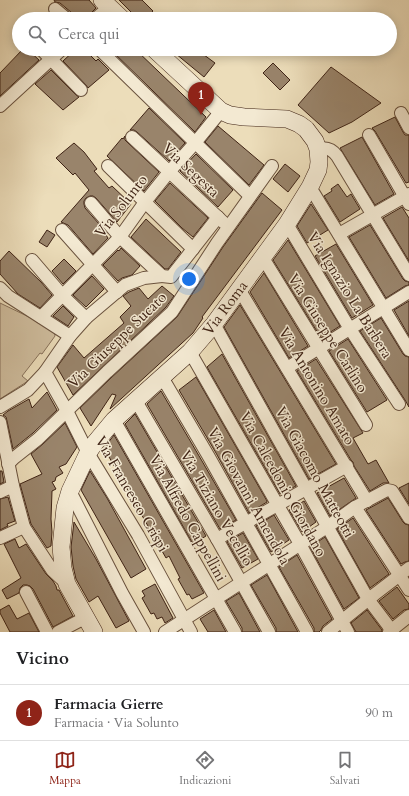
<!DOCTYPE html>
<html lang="it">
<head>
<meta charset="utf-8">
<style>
  body { margin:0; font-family:Cardo,serif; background:#f6f6f6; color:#202124 }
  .you { position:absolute; left:189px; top:279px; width:14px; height:14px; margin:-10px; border:3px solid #fff; border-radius:50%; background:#1a73e8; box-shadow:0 0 0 6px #1a73e833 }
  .badge { display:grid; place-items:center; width:26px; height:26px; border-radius:50%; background:#8f2418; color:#fff; font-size:13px; font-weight:700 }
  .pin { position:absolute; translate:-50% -33px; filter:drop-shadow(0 1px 2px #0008) }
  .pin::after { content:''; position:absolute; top:21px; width:14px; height:12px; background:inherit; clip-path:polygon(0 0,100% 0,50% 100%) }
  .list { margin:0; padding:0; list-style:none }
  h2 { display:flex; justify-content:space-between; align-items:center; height:52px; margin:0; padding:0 16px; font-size:17px }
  h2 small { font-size:13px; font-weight:400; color:#757577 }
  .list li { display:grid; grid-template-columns:26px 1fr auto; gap:12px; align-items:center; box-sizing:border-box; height:56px; padding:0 16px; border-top:1px solid #e0e0e0 }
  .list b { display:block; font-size:15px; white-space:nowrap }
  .list p { margin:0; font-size:13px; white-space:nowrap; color:#757577 }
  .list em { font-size:13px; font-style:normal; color:#757577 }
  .icon { flex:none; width:22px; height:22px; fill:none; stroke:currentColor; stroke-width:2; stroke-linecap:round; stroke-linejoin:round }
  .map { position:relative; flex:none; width:409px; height:632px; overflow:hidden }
  .search { position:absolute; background:#fff; box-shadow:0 2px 10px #0003; left:12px; right:12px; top:12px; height:44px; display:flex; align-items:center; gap:10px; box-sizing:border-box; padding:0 14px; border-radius:22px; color:#757577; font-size:15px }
  .sheet { height:108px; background:#fff }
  nav { display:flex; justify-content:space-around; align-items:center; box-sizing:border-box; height:56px; border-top:1px solid #e0e0e0; background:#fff; font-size:11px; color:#757577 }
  nav a { display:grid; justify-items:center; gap:2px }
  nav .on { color:#8f2418 }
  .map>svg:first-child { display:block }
  .green { fill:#cfbd9e; stroke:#87705a }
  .building { fill:#99846b; stroke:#3f2315 }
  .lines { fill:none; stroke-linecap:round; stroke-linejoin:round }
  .street-casing { stroke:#6a523e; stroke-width:14 }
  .secondary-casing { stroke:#3f2315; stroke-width:18 }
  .street { stroke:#f3e9d2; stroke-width:12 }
  .secondary { stroke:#f3e9d2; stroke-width:17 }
  .labels { text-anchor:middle; stroke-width:3; stroke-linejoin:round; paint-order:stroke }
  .street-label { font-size:15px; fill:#3f2315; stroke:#f3e9d2 }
</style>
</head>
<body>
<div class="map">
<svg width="409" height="632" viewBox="0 0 409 632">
  <rect width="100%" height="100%" fill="#ecddba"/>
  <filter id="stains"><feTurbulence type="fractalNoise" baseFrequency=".005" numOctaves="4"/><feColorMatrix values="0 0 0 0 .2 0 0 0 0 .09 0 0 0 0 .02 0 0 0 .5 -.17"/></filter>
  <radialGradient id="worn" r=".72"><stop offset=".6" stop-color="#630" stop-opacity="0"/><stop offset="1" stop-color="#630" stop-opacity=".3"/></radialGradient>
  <polygon class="green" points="0,303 54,329 55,336 42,354 40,353 22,376 28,381 0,399"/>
  <g class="building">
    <polygon points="54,0 89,0 96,8 90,14 88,19 74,19 74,16 72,13 60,3 55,2"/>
    <polygon points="119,0 142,0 153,11 145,19 138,19"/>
    <polygon points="23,49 27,49 39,60 0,96 0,73"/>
    <polygon points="76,49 84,49 96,61 98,59 109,70 88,88 86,85 63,61"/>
    <polygon points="110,49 135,49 206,117 195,132"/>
    <polygon points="170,49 196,49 215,63 204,77"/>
    <polygon points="273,63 290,80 280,90 263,73"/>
    <polygon points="331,67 381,103 352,122 329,133 298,105"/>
    <polygon points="51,70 76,95 79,97 63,110 35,84"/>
    <polygon points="149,108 185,143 169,161 137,132 134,130 130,130"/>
    <polygon points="395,117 403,132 405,135 409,135 409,182 406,183 375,131 372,128"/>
    <polygon points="218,126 264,165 249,185 205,142"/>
    <polygon points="125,136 125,140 127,142 159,172 144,191 107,156 122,138 123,139"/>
    <polygon points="362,137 394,194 375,205 340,148"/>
    <polygon points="74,143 84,152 97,169 94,171 109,188 112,186 131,204 117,222 96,198 93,196 90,196 86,198 84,201 84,204 85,208 107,233 106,235 108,238 93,254 68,225 61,222 89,190 75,173 73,175 56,158"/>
    <polygon points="196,154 233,190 218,207 180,171"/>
    <polygon points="285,164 300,176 288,192 273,179"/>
    <polygon points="170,183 208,218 193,237 182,228 155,201"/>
    <polygon points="338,184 347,197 351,194 360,209 340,222 324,196 332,191 331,189"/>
    <polygon points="262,193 282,210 202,317 203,318 193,333 110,409 116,395 112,394 91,426 80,408 112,377 177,317 223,247"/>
    <polygon points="311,204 328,230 307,243 297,226"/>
    <polygon points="402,207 409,218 409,261 383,218"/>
    <polygon points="146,219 181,252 168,269 165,269 131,237"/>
    <polygon points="370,225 403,279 405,281 409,282 409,285 405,286 386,298 349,237"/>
    <polygon points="47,230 55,235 47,247 39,242"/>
    <polygon points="288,240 340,326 321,338 273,260"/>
    <polygon points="336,244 373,305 352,318 315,256"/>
    <polygon points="121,248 140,266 132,275 122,278 118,281 103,265 118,250 119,251"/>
    <polygon points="9,251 41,282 52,295 40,308 18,294 0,274 0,261"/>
    <polygon points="64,259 76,271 63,284 52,271"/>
    <polygon points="264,273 308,346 289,358 250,292"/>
    <polygon points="92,276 104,289 86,307 73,295"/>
    <polygon points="162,286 174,296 166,307 73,395 57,367 73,345 84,358 124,323 120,317 131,306 123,296 129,292 139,288 148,299"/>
    <polygon points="409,301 409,336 394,310"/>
    <polygon points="240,305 336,464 309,479 224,327"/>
    <polygon points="63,306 74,317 68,326 53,316"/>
    <polygon points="381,318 403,354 405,356 409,357 409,407 405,400 360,331"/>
    <polygon points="348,339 387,400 367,412 329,351"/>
    <polygon points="222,354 296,486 280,494 207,367"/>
    <polygon points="316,359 363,433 353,438 368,464 376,460 389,483 383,483 370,491 354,466 353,462 351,460 297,371"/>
    <polygon points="196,377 267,501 267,502 249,513 216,453 179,390"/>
    <polygon points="161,391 202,461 236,520 220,529 147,404"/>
    <polygon points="47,392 57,410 33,433 13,449 7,421 6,417 3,415 8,411 29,399 32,408"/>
    <polygon points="135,414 206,536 193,544 125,424"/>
    <polygon points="65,423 77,447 66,464 59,467 63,473 56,477 55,481 52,482 56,489 52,491 51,519 52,532 51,546 47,548 31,524 20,484 42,474 31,454 43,444"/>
    <polygon points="114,435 204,593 192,599 189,594 187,595 178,579 180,578 169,556 166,558 104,448"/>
    <polygon points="0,471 2,471 4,482 0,484"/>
    <polygon points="90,471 107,498 146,569 131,578 81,490"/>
    <polygon points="344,478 356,498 330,516 317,493"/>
    <polygon points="409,483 409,504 399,488"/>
    <polygon points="8,497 15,521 7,524 8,526 0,530 0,499"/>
    <polygon points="388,498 403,522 405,524 409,525 409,561 405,562 401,564 366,510"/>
    <polygon points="304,501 316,522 302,532 289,510"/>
    <polygon points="274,515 289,540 271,552 256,526"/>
    <polygon points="353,518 389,574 370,588 337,529"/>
    <polygon points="74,522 96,559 129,621 116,628 98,596 89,602 76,579 73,566 71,547"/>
    <polygon points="243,533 258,559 242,568 227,542"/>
    <polygon points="325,537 359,598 344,609 310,547"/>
    <polygon points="15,539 19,548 26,544 46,574 53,581 56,586 57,590 59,590 73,616 53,627 33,589 30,586 27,585 23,585 20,588 19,593 7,599 2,590 21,578 4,544"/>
    <polygon points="297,555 332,619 323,626 321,630 319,632 314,632 314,628 279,567"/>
    <polygon points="267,575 298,632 276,632 276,628 251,585"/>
    <polygon points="155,584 173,618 165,623 162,617 157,619 154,613 151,614 142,598 145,596 142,591"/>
    <polygon points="397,587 409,604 409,609 404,610 393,619 379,601"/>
    <polygon points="239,593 260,632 242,632 242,628 226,601"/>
    <polygon points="9,605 17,619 29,613 39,632 10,632 0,613 0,610"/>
    <polygon points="214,610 226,632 208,632 200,619"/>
    <polygon points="367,610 382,630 382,632 356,632 351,623"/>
  </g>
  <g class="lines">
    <g class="street-casing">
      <g id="street">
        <polyline points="55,9 67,19"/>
        <polyline points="95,19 109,7"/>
        <polyline points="41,49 81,90"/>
        <polyline points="99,49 250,196"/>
        <polyline points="0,106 62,49"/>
        <polyline points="401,113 409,128"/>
        <polyline points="369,135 409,204"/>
        <polyline points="132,137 223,222"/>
        <path d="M 318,149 C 326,147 332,149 337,156 L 409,275"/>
        <polyline points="108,166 193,249"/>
        <polyline points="310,187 409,350"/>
        <polyline points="91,203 120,237 162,276 171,277 218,217"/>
        <polyline points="287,224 350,329 399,404"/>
        <polyline points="62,230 117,292"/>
        <polyline points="339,234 409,194"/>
        <polyline points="263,258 366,425"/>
        <polyline points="32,260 62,295 86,318"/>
        <polyline points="0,288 8,296 70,336"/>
        <polyline points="239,289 367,501"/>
        <polyline points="41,317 120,237 145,202 169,172 195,143 221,111"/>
        <polyline points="214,324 277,437 368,599 393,632"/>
        <polyline points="190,352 300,544 348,632"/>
        <polyline points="287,368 409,292"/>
        <polyline points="45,372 67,411 88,453 138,535 191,632"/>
        <polyline points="162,377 209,457 307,632"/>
        <polyline points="136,401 217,539 269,632"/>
        <polyline points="0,407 28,390 45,372 70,336 86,318 125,285 144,278 162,276"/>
        <polyline points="114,420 235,632"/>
        <polyline points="0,422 13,486 24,527 52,570 67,584"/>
        <polyline points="8,464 14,458 38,439 107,372 172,312 217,243 272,166"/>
        <polyline points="70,491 122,593 144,632"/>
        <polyline points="0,492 13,486"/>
        <polyline points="355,507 409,590"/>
        <polyline points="0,538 24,527"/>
        <polyline points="217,539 347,466"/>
        <polyline points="26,592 47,632"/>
        <polyline points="58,632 79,621 84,615"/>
        <polyline points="165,632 327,527 355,507 387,490 392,491 409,518"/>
        <polyline points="328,632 375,594 409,568"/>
        <polyline points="389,632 409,616"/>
      </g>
    </g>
    <g class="secondary-casing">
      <g id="secondary">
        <polyline points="102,0 122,19"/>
        <polyline points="94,632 67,584 63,568 61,547 65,508 70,491 88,453 94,444 114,420 190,352 214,324 287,224 310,187 318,170 319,162 318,149 315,141 306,129 299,124 287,119 244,117 230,115 221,111 154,49"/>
      </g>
    </g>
    <use href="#street" class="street"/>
    <use href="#secondary" class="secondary"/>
  </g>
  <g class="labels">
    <g class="street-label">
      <text transform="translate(191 170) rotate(43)" y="5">Via Segesta</text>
      <text transform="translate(121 206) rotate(-52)" y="5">Via Solunto</text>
      <text transform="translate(350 295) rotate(58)" y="5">Via Ignazio La Barbera</text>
      <text transform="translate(225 308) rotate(-53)" y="5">Via Roma</text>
      <text transform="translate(328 333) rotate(58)" y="5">Via Giuseppe Carlino</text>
      <text transform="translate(117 340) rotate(-44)" y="5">Via Giuseppe Sucato</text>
      <text transform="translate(317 386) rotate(59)" y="5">Via Antonino Amato</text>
      <text transform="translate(315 472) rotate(61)" y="5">Via Giacomo Matteotti</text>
      <text transform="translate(283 484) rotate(61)" y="5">Via Calcedonio Giordano</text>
      <text transform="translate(132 494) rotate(60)" y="5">Via Francesco Crispi</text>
      <text transform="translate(249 496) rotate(61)" y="5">Via Giovanni Amendola</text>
      <text transform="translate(217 508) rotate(60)" y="5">Via Tiziano Vecellio</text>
      <text transform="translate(188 518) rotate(61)" y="5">Via Alfredo Cappellini</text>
    </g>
  </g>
  <rect width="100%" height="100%" filter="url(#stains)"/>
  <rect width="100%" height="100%" fill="url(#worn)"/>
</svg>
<div class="you"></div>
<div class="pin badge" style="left:201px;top:115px">1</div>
<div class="search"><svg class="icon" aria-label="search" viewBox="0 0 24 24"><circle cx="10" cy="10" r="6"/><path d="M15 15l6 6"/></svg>Cerca qui</div>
</div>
<section class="sheet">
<h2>Vicino<small></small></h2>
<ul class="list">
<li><span class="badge">1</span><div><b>Farmacia Gierre</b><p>Farmacia · Via Solunto</p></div><em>90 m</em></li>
</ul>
</section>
<nav>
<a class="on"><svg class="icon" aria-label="map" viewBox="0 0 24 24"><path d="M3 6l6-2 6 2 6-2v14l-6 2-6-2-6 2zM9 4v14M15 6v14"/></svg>Mappa</a>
<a><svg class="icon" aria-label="directions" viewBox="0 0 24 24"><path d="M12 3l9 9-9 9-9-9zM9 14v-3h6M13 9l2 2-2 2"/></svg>Indicazioni</a>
<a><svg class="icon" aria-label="saved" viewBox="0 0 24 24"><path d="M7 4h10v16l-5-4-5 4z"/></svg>Salvati</a>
</nav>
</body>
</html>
